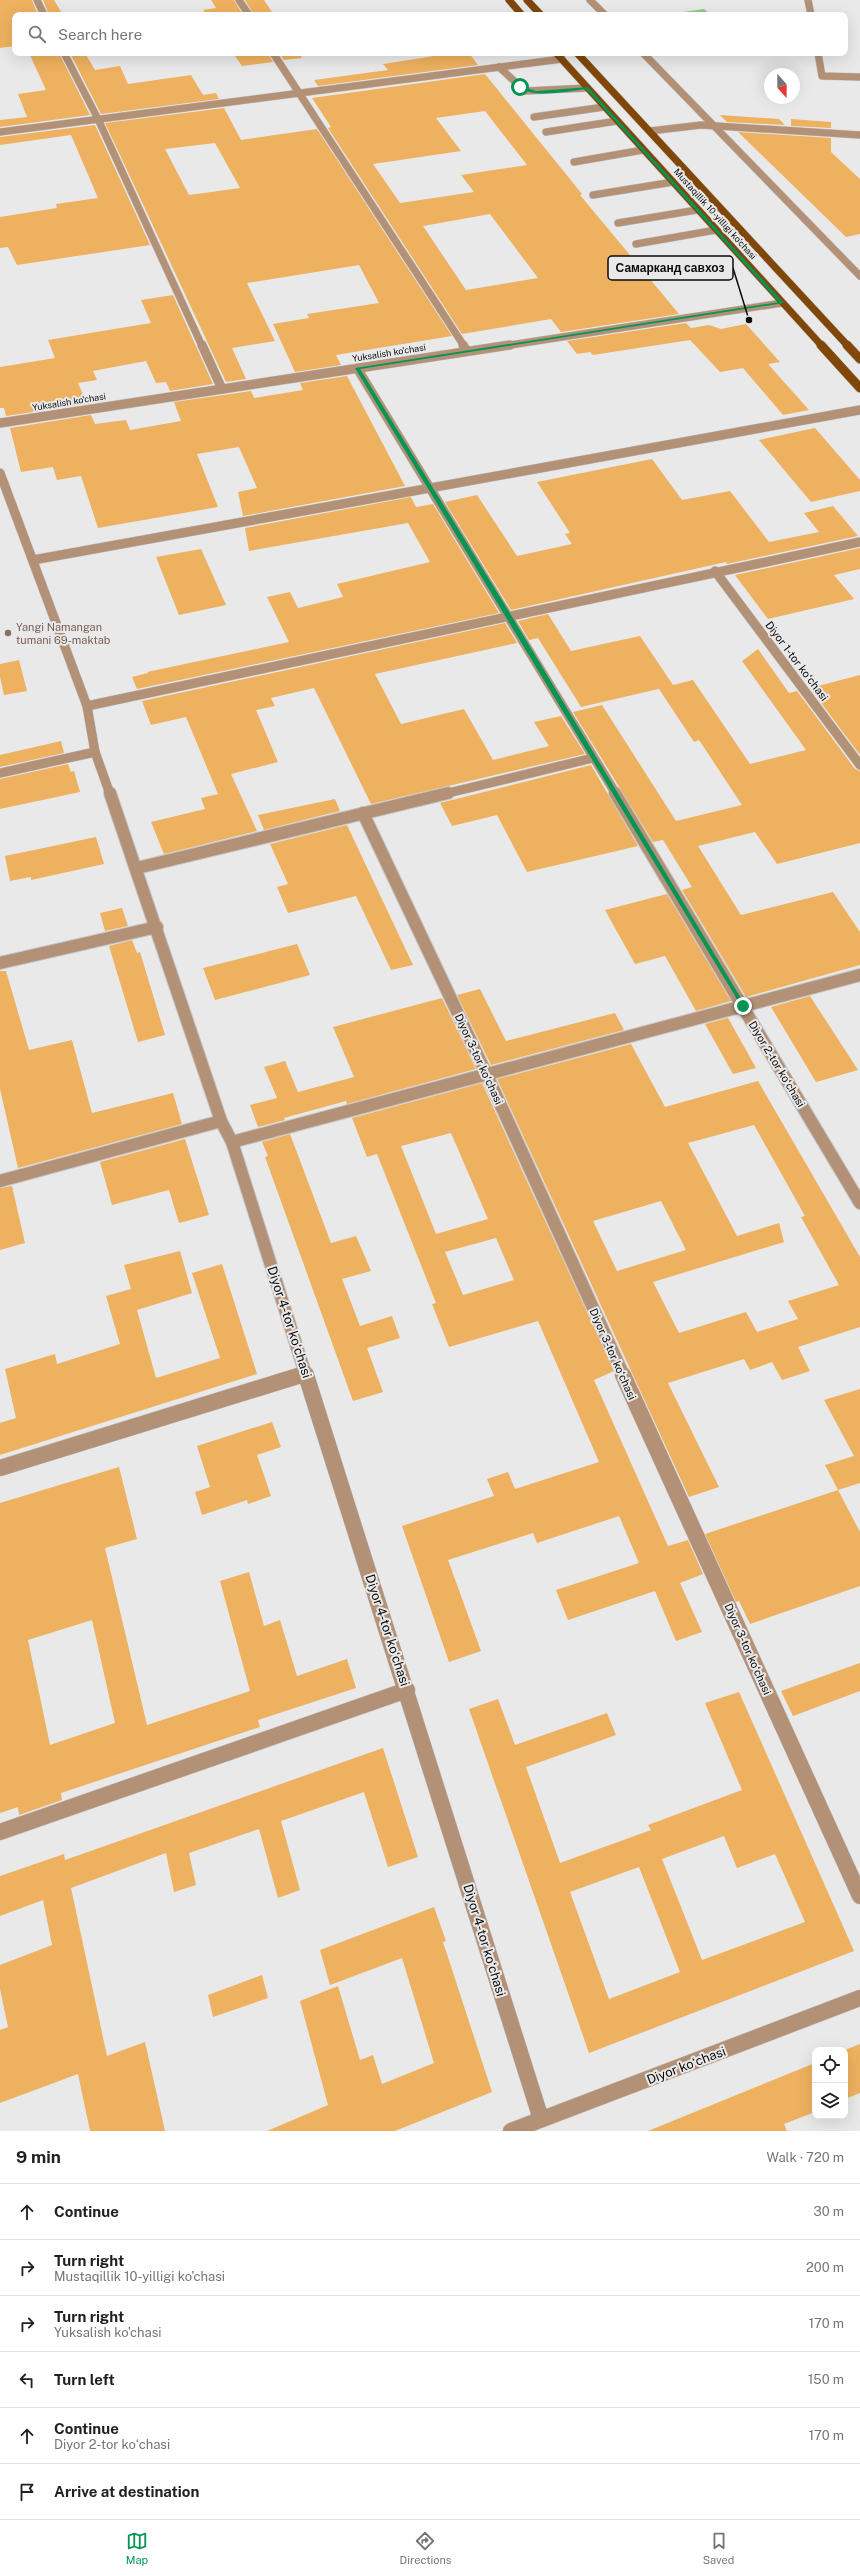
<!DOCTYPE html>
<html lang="en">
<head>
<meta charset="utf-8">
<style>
  body { margin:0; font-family:"Public Sans",sans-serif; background:#f6f6f6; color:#202124 }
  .controls { position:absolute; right:12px; bottom:12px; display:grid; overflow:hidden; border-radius:8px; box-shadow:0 4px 16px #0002 }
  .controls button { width:36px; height:36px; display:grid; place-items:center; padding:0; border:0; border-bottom:1px solid #e0e0e0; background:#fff; color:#202124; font:20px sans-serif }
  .compass { position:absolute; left:764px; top:68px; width:36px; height:36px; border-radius:50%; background:#fff; box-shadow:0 4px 16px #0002; rotate:159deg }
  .stop { position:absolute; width:12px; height:12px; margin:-9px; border:3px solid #049555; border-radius:50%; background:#fff }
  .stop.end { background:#049555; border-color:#fff; box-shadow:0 1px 4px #0008 }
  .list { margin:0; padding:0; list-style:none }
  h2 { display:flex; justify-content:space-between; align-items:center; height:52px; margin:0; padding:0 16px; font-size:17px }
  h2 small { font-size:13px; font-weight:400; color:#757577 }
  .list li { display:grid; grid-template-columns:26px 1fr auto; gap:12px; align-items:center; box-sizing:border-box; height:56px; padding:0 16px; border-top:1px solid #e0e0e0 }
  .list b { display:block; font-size:15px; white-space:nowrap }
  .list p { margin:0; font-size:13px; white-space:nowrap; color:#757577 }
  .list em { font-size:13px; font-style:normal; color:#757577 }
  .icon { flex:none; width:22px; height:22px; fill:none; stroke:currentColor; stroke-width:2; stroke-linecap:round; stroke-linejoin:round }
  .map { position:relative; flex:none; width:860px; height:2131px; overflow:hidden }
  .search { position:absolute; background:#fff; box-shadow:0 4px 16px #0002; left:12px; right:12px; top:12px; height:44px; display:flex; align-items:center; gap:10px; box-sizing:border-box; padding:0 14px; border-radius:8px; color:#757577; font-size:15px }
  .sheet { height:388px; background:#fff }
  nav { display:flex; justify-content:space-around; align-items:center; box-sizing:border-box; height:56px; border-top:1px solid #e0e0e0; background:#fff; font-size:11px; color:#757577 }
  nav a { display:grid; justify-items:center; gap:2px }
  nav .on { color:#049555 }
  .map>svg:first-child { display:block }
  .green { fill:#8bca86 }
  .building { fill:#eeb15f; fill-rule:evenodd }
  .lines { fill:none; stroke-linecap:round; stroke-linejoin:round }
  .minor-far3-casing { stroke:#c5c5c6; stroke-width:8 }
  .minor-far2-casing { stroke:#c5c5c6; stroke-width:10 }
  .minor-far1-casing { stroke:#c5c5c6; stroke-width:14 }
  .minor-casing { stroke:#c5c5c6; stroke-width:17 }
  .major-far1-casing { stroke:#c5c5c6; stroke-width:8 }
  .major-casing { stroke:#c5c5c6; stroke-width:10 }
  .minor-far3 { stroke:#b39177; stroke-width:7 }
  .minor-far2 { stroke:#b39177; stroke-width:9 }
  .minor-far1 { stroke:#b39177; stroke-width:12 }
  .minor { stroke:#b39177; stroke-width:16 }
  .major-far1 { stroke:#804708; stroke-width:7 }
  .major { stroke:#804708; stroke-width:9 }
  .route { fill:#049555 }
  .education-dot { fill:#8d6e63; stroke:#e9e9ea; stroke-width:1.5 }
  .labels { text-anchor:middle; stroke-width:4; stroke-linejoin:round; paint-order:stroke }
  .far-street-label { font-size:9px; fill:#0b0b0c; stroke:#e9e9ea }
  .education-label { font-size:11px; fill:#785e54; stroke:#e9e9ea; text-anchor:start }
  .street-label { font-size:11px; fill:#0b0b0c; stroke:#e9e9ea }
  .near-street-label { font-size:13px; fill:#0b0b0c; stroke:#e9e9ea }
  .leader { fill:none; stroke:#0b0b0c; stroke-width:1.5 }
  .callout-dot { fill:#0b0b0c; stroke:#e9e9ea; stroke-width:1.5 }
  .callout { fill:#e9e9ea; stroke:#0b0b0c; stroke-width:1.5 }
  .callout-label { font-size:12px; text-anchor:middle; font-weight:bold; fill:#0b0b0c }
</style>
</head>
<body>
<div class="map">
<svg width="860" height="2131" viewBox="0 0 860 2131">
  <rect width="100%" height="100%" fill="#e9e9ea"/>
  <polygon class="green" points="704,9 711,15 663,15"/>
  <g class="building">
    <polygon points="0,0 32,0 38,15 15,15 15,46 0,48"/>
    <polygon points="43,0 54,0 63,15 49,15"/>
    <polygon points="211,0 234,0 243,15 207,15 203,10 216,8"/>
    <polygon points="245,0 264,0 274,15 254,15"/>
    <polygon points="29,53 59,53 90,115 0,127 0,120 27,117 18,94 46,90"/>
    <polygon points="70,53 85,53 95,70 120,66 128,84 191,75 203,95 216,93 219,99 101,114"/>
    <polygon points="233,53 268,53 273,62 242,66"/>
    <polygon points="279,53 299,53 302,58 284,60"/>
    <polygon points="453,53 469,53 478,65 318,86 314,80 388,70 383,64"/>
    <path d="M 485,74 L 582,194 L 580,195 L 679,314 L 561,332 L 551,319 L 462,334 L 328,128 L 331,127 L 312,98 ZM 485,111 L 527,165 L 461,175 L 474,192 L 400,203 L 373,164 L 461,151 L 436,118 ZM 490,214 L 538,278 L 466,290 L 423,226 Z"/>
    <path d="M 224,108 L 241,140 L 317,129 L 452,336 L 336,355 L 341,365 L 295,372 L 273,324 L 309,318 L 307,314 L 379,303 L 359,265 L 247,283 L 275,341 L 232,348 L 246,379 L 226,382 L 105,123 ZM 215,143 L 240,188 L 189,195 L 165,149 Z"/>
    <polygon points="720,115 779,119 785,125 727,122"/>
    <polygon points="791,119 831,122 831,128 791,126"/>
    <polygon points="95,125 150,245 17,265 8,247 0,248 0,217 57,208 56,204 98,198 71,135 0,145 0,137"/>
    <polygon points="738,132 831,138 831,152 860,179 860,234 846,237"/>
    <polygon points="173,295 213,384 170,391 166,382 156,383 146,361 93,371 97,380 78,383 87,404 6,416 4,408 0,408 0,367 55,358 48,340 151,323 141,300"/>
    <polygon points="686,323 691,328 709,325 721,329 746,324 780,362 768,364 809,410 783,415 743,368 720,372 690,340 593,355 590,352 577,354 567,341"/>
    <polygon points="347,376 405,486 243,516 238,492 257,488 239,447 197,454 218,507 98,528 81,476 57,480 53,467 21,472 10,428 91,415 95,424 126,420 130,430 181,421 174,402 251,391 254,398 303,390 300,383"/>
    <polygon points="815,428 860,480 860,491 811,502 759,440"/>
    <polygon points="652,459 682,500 730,491 769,542 819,532 804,513 833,506 858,536 727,564 726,562 511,610 445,502 477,495 517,556 572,544 565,534 570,533 537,482"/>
    <polygon points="411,497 416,507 433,504 499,613 137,689 132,677 148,673 147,672 289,642 267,597 290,592 298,608 343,597 337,584 430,562 408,523 249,551 245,528"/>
    <polygon points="860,548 860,569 834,575 854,599 768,619 735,575"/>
    <polygon points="201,549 226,605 179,615 156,557"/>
    <polygon points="548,614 571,651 640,636 673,685 693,680 750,764 806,750 742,661 758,649 789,693 797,691 855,769 860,771 860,843 777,864 755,832 698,846 741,915 833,892 860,932 860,965 746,997 682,890 692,887 663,840 653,842 573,712 602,705 676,821 742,805 699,740 694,742 659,689 667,687 581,707 538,638 529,640 518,621"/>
    <polygon points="505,623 517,643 375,674 401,724 464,709 493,760 549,746 534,722 561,716 585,754 371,804 314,688 271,698 275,706 256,710 278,762 231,774 257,831 164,854 151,822 205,809 201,798 218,794 186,717 151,725 142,701"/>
    <polygon points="19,660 27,691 4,695 0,677 0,664"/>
    <polygon points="860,675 860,755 810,688"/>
    <polygon points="61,741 64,753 0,767 0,755"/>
    <polygon points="68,764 71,772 74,771 80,792 0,809 0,779"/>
    <polygon points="591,765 638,846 527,872 497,815 452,826 440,803"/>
    <polygon points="335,799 340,811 264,830 258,815"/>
    <polygon points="347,825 371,876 413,965 391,970 356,896 288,913 277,887 288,884 270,844"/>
    <polygon points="96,837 104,864 31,880 31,877 10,881 5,856"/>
    <polygon points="667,894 731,1001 696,1011 665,956 635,964 605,910"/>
    <polygon points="122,908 128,926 105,931 100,913"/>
    <polygon points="132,940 137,953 140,952 165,1035 138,1042 109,946"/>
    <polygon points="297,944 310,975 215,1000 203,968"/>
    <polygon points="0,971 6,971 29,1050 72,1040 92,1113 173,1093 182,1124 18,1168 0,1089"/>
    <polygon points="480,989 506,1041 615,1013 624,1030 491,1065 457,995"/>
    <polygon points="810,996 858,1070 816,1082 771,1007"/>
    <polygon points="442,998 476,1069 347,1104 346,1101 284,1118 285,1120 258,1127 250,1105 277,1098 264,1067 285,1061 298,1092 354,1077 333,1027"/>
    <polygon points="728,1018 756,1068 733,1074 705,1024"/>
    <path d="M 631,1044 L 665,1107 L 758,1081 L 860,1257 L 860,1327 L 798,1347 L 810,1371 L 782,1380 L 772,1362 L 750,1370 L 744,1359 L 668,1383 L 719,1487 L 689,1497 L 497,1079 ZM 754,1125 L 805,1216 L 801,1217 L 839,1285 L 788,1301 L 798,1319 L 757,1332 L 746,1312 L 679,1333 L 653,1282 L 784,1242 L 779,1223 L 737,1236 L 688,1143 ZM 661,1201 L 686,1250 L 617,1271 L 593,1221 Z"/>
    <path d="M 482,1083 L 614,1371 L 594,1380 L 668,1546 L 688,1540 L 703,1574 L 680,1583 L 702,1632 L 676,1641 L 655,1591 L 568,1620 L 556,1590 L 639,1563 L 619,1516 L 537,1543 L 533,1533 L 448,1560 L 481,1651 L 449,1662 L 402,1526 L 494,1496 L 487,1479 L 508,1472 L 515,1489 L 599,1462 L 538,1321 L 449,1347 L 432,1304 L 436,1303 L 377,1154 L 367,1157 L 352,1118 ZM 451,1133 L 488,1219 L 436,1234 L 401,1146 ZM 496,1238 L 514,1280 L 463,1295 L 445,1252 Z"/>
    <polygon points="290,1134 331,1243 356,1236 371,1271 342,1279 360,1326 392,1316 400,1338 367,1348 383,1392 353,1401 265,1157 268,1156 262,1142"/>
    <polygon points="185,1139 209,1215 179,1223 169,1190 112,1205 100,1162"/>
    <polygon points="12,1186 25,1243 0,1250 0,1188"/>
    <polygon points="180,1251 192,1293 137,1310 156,1378 220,1358 192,1273 222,1264 257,1374 0,1455 0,1423 16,1418 5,1369 55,1354 57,1364 120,1344 106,1296 131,1289 124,1265"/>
    <polygon points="860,1389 860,1483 838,1490 825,1465 854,1456 824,1400"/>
    <polygon points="272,1422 281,1447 257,1455 271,1496 248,1504 247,1500 202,1515 195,1492 210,1487 197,1446"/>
    <path d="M 119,1467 L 137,1539 L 105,1548 L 147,1725 L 250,1691 L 220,1581 L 249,1572 L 264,1626 L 280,1620 L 297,1676 L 347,1659 L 356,1688 L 258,1720 L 260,1727 L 61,1793 L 62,1800 L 19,1815 L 18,1807 L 0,1813 L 0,1503 ZM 92,1620 L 115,1723 L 50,1745 L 28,1640 Z"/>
    <polygon points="838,1490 860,1532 860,1586 750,1624 739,1601 736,1602 705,1534"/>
    <polygon points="860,1663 860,1691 793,1716 781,1691"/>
    <path d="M 739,1692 L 854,1951 L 589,2053 L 469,1709 L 498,1699 L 515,1745 L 607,1713 L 616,1735 L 526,1767 L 560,1863 L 651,1830 L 648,1825 L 742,1790 L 705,1703 ZM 724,1836 L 737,1868 L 775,1854 L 805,1922 L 702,1960 L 662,1859 ZM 639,1867 L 680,1972 L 609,1999 L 570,1892 Z"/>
    <polygon points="383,1748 418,1857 388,1867 364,1792 281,1821 300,1890 278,1898 259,1829 189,1853 196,1885 174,1892 166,1853 71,1888 107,2056 145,2042 165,2131 90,2131 78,2074 0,2103 0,2030 8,2027 0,1989 0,1965 52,1945 43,1900 0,1916 0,1876 64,1854 65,1860"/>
    <polygon points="434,1907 446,1941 443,1942 492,2092 395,2131 267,2131 328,2105 300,2001 338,1986 360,2060 373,2055 382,2084 434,2063 402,1958 330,1985 320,1950"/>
    <polygon points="262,1975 268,1998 213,2017 208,1995"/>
    <polygon points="860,2044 860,2093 845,2099 845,2050"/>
    <polygon points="815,2063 815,2112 784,2124 787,2131 648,2131"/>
  </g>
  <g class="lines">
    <g class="minor-far3-casing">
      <g id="minor-far3">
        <polyline points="37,0 44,15"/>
        <polyline points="239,0 249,15"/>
        <polyline points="590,0 605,15"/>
        <polyline points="808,0 811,15"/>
        <polyline points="64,53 98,119 202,346"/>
        <polyline points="273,53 464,346"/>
        <polyline points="643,53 860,276"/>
        <polyline points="818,53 822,76 860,77"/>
        <polyline points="499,67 525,91 587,88"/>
        <polyline points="534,117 604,107"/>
        <polyline points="650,131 701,125 860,135"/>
        <polyline points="0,132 562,59"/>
        <polyline points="546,132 617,121"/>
        <polyline points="574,162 643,150"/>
        <polyline points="593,195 673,182"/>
        <polyline points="618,223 697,210"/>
        <polyline points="636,244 716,230"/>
        <polyline points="504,346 782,303"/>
      </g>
    </g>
    <g class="minor-far2-casing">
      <g id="minor-far2">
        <polyline points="202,345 222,389"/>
        <polyline points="463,345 467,351"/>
        <polyline points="357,368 616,794"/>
        <polyline points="0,423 510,345"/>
        <polyline points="0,473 87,706"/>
        <polyline points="33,560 860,410"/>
        <polyline points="715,571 860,765"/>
        <polyline points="95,752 110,794"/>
        <polyline points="0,773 95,752 87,706 860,542"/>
        <polyline points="444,794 593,758"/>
      </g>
    </g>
    <g class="minor-far1-casing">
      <g id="minor-far1">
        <polyline points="110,793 221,1121 232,1142 306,1376"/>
        <polyline points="615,793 860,1203"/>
        <polyline points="363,813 487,1075 624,1376"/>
        <polyline points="137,868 448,793"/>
        <polyline points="0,963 157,927"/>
        <polyline points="232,1142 860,975"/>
        <polyline points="0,1181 221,1121"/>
        <polyline points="298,1376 307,1373"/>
      </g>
    </g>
    <g class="minor-casing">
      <g id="minor">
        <polyline points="306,1375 541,2119"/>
        <polyline points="623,1375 860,1896"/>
        <polyline points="0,1468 301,1375"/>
        <polyline points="0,1832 407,1690"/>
        <polyline points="511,2131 860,1998"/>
      </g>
    </g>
    <g class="major-far1-casing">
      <g id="major-far1">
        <polyline points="509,0 522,15"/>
        <polyline points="527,0 541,15"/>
        <polyline points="556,53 822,346"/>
        <polyline points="577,53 848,346"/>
      </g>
    </g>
    <g class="major-casing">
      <g id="major">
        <polyline points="821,345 860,388"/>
        <polyline points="847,345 860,359"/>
      </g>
    </g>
    <use href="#minor-far3" class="minor-far3"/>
    <use href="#minor-far2" class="minor-far2"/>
    <use href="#minor-far1" class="minor-far1"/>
    <use href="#minor" class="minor"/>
    <use href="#major-far1" class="major-far1"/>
    <use href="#major" class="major"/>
  </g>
  <path class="route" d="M 520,86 L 536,91 L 588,87 L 784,303 L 360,369 L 511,615 L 745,1005 L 743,1009 L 355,368 L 779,302 L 586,89 C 569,91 532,99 519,87 Z"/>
  <circle class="education-dot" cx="8" cy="633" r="4"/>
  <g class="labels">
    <g class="far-street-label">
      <text transform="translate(715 214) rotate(48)" y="3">Mustaqillik 10-yilligi ko'chasi</text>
      <text transform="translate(389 353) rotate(-9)" y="3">Yuksalish ko'chasi</text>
      <text transform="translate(69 402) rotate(-9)" y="3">Yuksalish ko'chasi</text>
    </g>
    <g class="education-label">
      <text x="16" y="631">Yangi Namangan<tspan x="16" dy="13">tumani 69-maktab</tspan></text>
    </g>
    <g class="street-label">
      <text transform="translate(797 661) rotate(53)" y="4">Diyor 1-tor koʻchasi</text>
      <text transform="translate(479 1059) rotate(65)" y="4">Diyor 3-tor koʻchasi</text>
      <text transform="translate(777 1064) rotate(59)" y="4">Diyor 2-tor koʻchasi</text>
      <text transform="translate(613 1354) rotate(66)" y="4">Diyor 3-tor koʻchasi</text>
      <text transform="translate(748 1649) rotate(66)" y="4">Diyor 3-tor koʻchasi</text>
    </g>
    <g class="near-street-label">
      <text transform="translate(290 1322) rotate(72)" y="5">Diyor 4-tor koʻchasi</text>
      <text transform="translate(388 1630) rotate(72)" y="5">Diyor 4-tor koʻchasi</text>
      <text transform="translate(485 1940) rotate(73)" y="5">Diyor 4-tor koʻchasi</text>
      <text transform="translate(686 2065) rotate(-21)" y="5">Diyor koʻchasi</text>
    </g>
  </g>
  <path class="leader" d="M749 320L733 268"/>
  <circle class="callout-dot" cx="749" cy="320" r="4"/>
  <rect class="callout" x="608" y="256" width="125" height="24" rx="4"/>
  <g class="callout-label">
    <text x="670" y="272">Самарканд савхоз</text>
  </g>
</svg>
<div class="controls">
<button><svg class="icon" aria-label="locate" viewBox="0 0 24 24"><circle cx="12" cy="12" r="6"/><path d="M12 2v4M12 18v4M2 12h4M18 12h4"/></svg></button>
<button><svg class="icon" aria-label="layers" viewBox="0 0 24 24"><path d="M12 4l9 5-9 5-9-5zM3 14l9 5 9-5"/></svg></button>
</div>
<svg class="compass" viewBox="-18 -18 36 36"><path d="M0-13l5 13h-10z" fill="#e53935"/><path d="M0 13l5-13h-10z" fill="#757577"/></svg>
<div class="stop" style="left:520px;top:87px"></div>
<div class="stop end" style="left:743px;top:1006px"></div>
<div class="search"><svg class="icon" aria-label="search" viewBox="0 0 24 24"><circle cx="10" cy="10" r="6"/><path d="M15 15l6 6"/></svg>Search here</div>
</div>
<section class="sheet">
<h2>9 min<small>Walk · 720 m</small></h2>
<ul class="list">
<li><svg class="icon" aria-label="ahead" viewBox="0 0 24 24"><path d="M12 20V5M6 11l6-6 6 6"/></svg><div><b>Continue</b></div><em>30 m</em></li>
<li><svg class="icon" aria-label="right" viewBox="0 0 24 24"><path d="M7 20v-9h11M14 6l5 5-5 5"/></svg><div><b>Turn right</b><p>Mustaqillik 10-yilligi ko'chasi</p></div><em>200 m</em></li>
<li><svg class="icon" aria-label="right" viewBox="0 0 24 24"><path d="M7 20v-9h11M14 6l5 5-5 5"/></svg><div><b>Turn right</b><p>Yuksalish ko'chasi</p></div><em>170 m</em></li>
<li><svg class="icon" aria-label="left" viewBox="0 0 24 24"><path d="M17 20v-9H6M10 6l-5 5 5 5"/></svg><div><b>Turn left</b></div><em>150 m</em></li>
<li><svg class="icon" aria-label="ahead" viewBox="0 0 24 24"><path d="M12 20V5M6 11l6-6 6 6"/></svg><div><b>Continue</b><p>Diyor 2-tor koʻchasi</p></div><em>170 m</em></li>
<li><svg class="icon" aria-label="arrive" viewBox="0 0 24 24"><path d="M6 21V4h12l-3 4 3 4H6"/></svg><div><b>Arrive at destination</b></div></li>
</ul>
</section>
<nav>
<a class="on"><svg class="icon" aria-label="map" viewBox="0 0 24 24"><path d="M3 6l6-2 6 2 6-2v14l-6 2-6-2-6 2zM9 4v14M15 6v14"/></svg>Map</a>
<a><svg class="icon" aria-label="directions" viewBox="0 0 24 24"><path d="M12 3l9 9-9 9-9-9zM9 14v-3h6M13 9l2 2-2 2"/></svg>Directions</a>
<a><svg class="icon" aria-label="saved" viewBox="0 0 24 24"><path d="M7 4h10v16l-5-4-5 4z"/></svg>Saved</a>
</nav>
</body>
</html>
